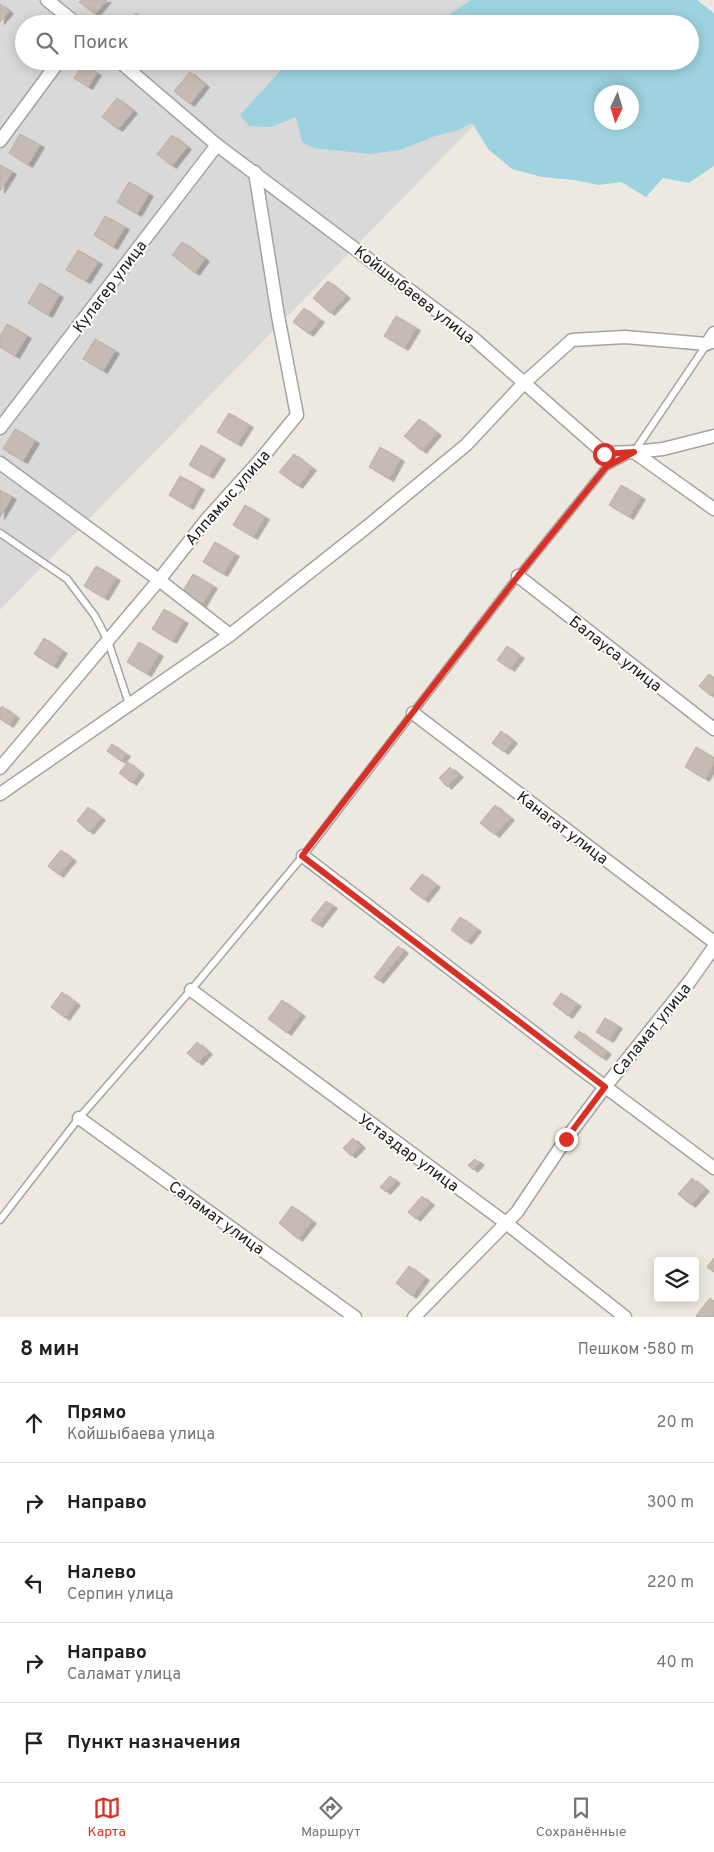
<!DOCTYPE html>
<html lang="ru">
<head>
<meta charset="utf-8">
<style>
  body { margin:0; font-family:Overpass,sans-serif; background:#f2f2f2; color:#202124 }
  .controls { position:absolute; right:15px; bottom:15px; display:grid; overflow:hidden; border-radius:5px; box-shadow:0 2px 12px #0003 }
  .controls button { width:45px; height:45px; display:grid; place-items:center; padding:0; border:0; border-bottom:1px solid #e0e0e0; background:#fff; color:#202124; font:25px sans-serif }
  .compass { position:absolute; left:594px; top:85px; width:45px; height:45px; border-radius:50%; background:#fff; box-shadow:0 2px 12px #0003; rotate:184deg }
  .stop { position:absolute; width:15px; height:15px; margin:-11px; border:4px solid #d93025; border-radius:50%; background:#fff }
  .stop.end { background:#d93025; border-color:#fff; box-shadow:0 1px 5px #0008 }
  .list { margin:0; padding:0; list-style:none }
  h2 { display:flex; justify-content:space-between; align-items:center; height:65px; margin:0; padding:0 20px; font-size:21px }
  h2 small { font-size:16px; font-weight:400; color:#757577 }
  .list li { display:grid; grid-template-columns:32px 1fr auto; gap:15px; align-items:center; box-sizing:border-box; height:80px; padding:0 20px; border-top:1px solid #e0e0e0 }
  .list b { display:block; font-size:19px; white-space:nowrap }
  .list p { margin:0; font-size:16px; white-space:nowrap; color:#757577 }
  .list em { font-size:16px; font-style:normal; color:#757577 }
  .icon { flex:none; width:28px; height:28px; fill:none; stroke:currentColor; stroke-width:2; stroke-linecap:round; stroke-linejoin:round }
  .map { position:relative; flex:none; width:714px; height:1317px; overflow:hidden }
  .search { position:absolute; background:#fff; box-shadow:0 2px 12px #0003; left:15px; right:15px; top:15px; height:55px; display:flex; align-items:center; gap:12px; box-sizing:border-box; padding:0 18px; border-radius:28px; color:#757577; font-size:19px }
  .sheet { height:465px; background:#fff }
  nav { display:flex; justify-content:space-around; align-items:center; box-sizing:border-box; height:70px; border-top:1px solid #e0e0e0; background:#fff; font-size:14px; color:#757577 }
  nav a { display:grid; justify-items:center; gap:2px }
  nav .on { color:#d93025 }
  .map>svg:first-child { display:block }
  .residential { fill:#dad9d9 }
  .water { fill:#9dd2df; fill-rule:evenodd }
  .building { fill:#c6bbb4; stroke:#c1aea2; filter:url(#shadow) }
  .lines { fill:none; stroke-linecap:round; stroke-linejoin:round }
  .lane-casing { stroke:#a3a3a3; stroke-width:9 }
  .street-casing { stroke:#a3a3a3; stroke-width:15 }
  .lane { stroke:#fff; stroke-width:6 }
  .street { stroke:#fff; stroke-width:12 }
  .route { stroke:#d93025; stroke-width:6 }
  .labels { text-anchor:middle; stroke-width:4; stroke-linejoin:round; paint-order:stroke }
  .street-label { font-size:16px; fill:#1c1c1c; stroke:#fff }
</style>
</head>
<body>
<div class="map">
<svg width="714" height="1317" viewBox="0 0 714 1317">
  <defs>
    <filter id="shadow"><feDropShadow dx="4.5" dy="2.5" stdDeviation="0" flood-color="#0004"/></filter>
  </defs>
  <rect width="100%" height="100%" fill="#eee9e0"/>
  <polygon class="residential" points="0,0 597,0 574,24 24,24 24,61 537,61 0,610"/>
  <path class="water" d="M 471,0 L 697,0 L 714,13 L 714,166 L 689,183 L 663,178 L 646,197 L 621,182 L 599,185 L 574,180 L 542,177 L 512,169 L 489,150 L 472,123 L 456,131 L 435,136 L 400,150 L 370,154 L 313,148 L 302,142 L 296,117 L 271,127 L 249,126 L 240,115 L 282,69 L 292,61 L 690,61 L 690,24 L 435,24 ZM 602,92 L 632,92 L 632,122 L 602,122 Z"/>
  <g class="building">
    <polygon points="81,0 107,0 95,14 79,2"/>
    <polygon points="0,4 9,11 0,22"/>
    <polygon points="136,13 150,24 127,24"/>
    <polygon points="83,64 97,73 88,87 74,78"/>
    <polygon points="190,72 205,85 190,104 174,91"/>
    <polygon points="117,98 133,111 118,129 102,117"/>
    <polygon points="20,134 40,145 28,165 9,153"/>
    <polygon points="172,135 187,147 172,166 157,154"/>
    <polygon points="0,165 12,172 0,191"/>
    <polygon points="129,182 149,194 137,214 117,202"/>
    <polygon points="105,216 125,227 113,247 94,235"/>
    <polygon points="182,242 205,259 195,273 172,255"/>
    <polygon points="78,250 98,262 86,281 66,270"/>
    <polygon points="328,281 346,296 330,313 313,298"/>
    <polygon points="40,283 59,295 48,315 28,303"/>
    <polygon points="304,308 320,320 309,334 293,322"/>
    <polygon points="396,316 416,328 404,348 384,336"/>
    <polygon points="7,324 27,336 15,356 0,347 0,336"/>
    <polygon points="95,339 115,351 103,371 83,359"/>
    <polygon points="229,413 249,425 237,444 217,432"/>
    <polygon points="419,419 437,433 422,451 404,436"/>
    <polygon points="15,429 35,441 23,461 3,449"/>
    <polygon points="201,445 221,457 209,476 189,465"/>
    <polygon points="380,447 400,459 389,479 369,467"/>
    <polygon points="294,454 312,468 298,486 279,472"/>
    <polygon points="180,476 200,487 189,507 169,495"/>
    <polygon points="621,485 641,497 629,517 609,505"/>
    <polygon points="0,490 12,497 0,517"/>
    <polygon points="245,505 265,517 253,537 233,525"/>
    <polygon points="215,542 235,554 223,574 203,562"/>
    <polygon points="96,566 116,578 104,598 84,586"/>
    <polygon points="193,574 213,586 201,606 181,594"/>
    <polygon points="164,609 184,621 172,641 152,629"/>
    <polygon points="44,638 63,651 53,666 34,654"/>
    <polygon points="139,642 159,654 147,674 127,662"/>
    <polygon points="507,646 520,656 510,669 497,660"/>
    <polygon points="709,674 714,678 714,693 711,696 699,686"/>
    <polygon points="2,706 15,716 9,725 0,719 0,709"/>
    <polygon points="501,731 513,741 504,752 492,743"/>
    <polygon points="112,744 126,754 121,761 107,751"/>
    <polygon points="696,747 714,758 714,763 705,779 685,767"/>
    <polygon points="128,762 140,772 132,783 119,773"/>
    <polygon points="450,767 459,775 447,787 439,778"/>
    <polygon points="495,805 510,818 495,835 480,823"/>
    <polygon points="88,807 101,818 89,832 77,821"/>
    <polygon points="61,850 72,859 59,875 48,866"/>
    <polygon points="422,874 436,885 424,900 410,889"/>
    <polygon points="326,901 333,906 318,925 311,920"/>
    <polygon points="460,917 477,929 467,942 451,930"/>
    <polygon points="398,946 404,951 379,981 374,977"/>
    <polygon points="62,992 76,1003 65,1018 51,1007"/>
    <polygon points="561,993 577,1004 568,1016 553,1004"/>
    <polygon points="282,1000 301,1014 287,1033 268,1019"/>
    <polygon points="605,1018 618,1026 609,1040 596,1032"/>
    <polygon points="579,1031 607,1052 602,1058 574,1037"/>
    <polygon points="197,1042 208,1052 198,1063 187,1053"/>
    <polygon points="353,1138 361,1146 351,1156 343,1148"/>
    <polygon points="475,1159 480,1163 473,1170 468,1165"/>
    <polygon points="390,1176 396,1181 386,1192 380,1187"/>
    <polygon points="692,1178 705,1189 691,1205 678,1194"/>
    <polygon points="422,1196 430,1203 416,1219 408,1212"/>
    <polygon points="292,1206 312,1221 298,1239 279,1223"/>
    <polygon points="714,1258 714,1271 713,1272 707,1267"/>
    <polygon points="409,1266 425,1278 412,1296 396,1283"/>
    <polygon points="710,1298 714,1301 714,1317 698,1317 696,1316"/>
  </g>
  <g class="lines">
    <g class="lane-casing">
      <g id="lane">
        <polyline points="0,533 67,579 95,616 108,641 129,704"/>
        <polyline points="0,1220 79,1118 191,990 303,856 518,576 606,467 634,452 707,344 714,345"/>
      </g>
    </g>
    <g class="street-casing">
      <g id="street">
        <polyline points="47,0 77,24"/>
        <polyline points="119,61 217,145 472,337 604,453 634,452 714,509"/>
        <polyline points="0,141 59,61"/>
        <polyline points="0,428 217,145"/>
        <polyline points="634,452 663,449 714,436"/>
        <polyline points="0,463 159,580 230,635"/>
        <polyline points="518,576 714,729"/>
        <polyline points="413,713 714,942"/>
        <polyline points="0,768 159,580 207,519 261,459 297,415 278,316 255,172"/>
        <polyline points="0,794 230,635 368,526 466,445 524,383 572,340 625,337 707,344 714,333"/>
        <polyline points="303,856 580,1068 714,1168"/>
        <polyline points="191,990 506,1223 625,1317"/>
        <polyline points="79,1118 355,1317"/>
        <polyline points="414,1317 517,1212 566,1139 605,1087 690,981 714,947"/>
      </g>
    </g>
    <use href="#lane" class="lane"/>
    <use href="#street" class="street"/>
  </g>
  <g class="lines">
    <polyline class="route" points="566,1139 605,1087 302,856 518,576 606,467 634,452 604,454"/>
  </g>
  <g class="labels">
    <g class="street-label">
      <text transform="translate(109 286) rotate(-53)" y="6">Кулагер улица</text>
      <text transform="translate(415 294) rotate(38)" y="6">Койшыбаева улица</text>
      <text transform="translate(227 497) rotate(-49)" y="6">Алпамыс улица</text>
      <text transform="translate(616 653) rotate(38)" y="6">Балауса улица</text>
      <text transform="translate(563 827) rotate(37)" y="6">Канагат улица</text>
      <text transform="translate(651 1029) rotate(-51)" y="6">Саламат улица</text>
      <text transform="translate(409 1152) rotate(36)" y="6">Устаздар улица</text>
      <text transform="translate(217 1217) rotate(36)" y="6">Саламат улица</text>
    </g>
  </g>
</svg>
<div class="controls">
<button><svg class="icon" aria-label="layers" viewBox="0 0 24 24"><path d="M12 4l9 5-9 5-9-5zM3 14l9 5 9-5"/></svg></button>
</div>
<svg class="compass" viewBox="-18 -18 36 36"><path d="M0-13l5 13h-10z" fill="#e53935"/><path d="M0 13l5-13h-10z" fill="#757577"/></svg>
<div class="stop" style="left:604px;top:454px"></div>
<div class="stop end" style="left:566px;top:1139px"></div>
<div class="search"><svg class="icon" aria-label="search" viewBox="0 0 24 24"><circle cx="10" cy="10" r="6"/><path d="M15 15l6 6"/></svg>Поиск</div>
</div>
<section class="sheet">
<h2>8 мин<small>Пешком · 580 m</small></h2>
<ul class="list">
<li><svg class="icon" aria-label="ahead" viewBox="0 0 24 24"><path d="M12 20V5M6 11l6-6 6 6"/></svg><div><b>Прямо</b><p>Койшыбаева улица</p></div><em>20 m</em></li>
<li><svg class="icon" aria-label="right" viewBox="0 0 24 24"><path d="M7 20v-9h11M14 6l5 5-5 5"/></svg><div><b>Направо</b></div><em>300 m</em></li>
<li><svg class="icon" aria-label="left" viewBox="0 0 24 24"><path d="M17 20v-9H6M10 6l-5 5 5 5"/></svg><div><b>Налево</b><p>Серпин улица</p></div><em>220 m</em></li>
<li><svg class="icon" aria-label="right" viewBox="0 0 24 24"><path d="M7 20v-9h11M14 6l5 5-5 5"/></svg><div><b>Направо</b><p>Саламат улица</p></div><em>40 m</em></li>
<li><svg class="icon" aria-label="arrive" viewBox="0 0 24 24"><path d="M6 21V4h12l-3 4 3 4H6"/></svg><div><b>Пункт назначения</b></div></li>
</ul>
</section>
<nav>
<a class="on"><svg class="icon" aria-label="map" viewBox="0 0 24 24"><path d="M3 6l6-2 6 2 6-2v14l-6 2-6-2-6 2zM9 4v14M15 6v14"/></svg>Карта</a>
<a><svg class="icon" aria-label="directions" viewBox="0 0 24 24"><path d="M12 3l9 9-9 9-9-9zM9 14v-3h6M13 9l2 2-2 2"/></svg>Маршрут</a>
<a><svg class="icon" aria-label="saved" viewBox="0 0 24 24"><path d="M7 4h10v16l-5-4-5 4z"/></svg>Сохранённые</a>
</nav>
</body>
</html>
